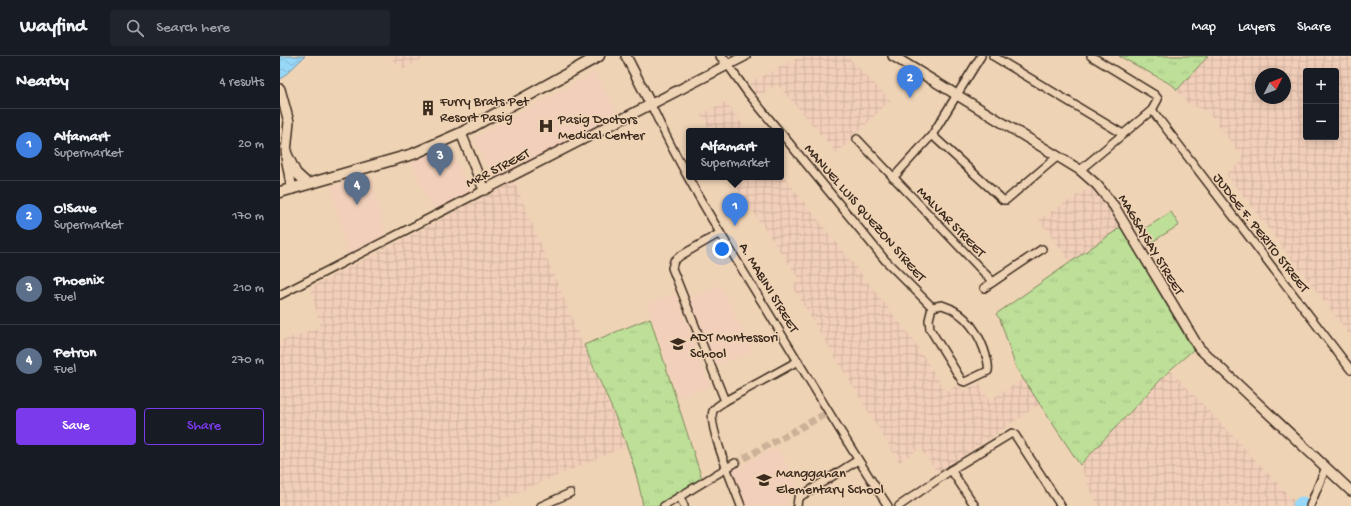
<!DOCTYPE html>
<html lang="en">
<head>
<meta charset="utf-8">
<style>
  body { margin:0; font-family:"Gochi Hand",sans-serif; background:#20242c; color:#f1f3f6 }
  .controls { position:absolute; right:12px; top:12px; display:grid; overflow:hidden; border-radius:4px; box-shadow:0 2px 10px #0003 }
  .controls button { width:36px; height:36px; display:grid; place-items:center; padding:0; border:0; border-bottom:1px solid #363941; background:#171b24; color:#f1f3f6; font:20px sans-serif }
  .compass { position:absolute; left:975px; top:12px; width:36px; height:36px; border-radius:50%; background:#171b24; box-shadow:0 2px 10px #0003; rotate:48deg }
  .you { position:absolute; left:442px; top:193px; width:14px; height:14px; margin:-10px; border:3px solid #fff; border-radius:50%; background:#1a73e8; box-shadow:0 0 0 6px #1a73e833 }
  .badge { display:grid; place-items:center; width:26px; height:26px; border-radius:50%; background:#7c3aed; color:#fff; font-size:13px; font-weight:700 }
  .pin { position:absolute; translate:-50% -33px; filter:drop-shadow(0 1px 2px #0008) }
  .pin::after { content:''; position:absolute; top:21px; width:14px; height:12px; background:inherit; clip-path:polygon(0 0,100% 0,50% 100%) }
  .popup { position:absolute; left:406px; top:72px; width:98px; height:52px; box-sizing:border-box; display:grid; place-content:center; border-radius:4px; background:#171b24; filter:drop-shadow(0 1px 3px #0005); font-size:13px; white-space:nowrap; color:#9ea1a6 }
  .popup b { font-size:15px; color:#f1f3f6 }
  .popup::after { content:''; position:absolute; left:50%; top:100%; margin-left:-8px; border:8px solid transparent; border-top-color:#171b24 }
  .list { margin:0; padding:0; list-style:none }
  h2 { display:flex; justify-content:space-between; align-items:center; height:52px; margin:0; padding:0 16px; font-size:17px }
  h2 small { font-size:13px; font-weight:400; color:#9ea1a6 }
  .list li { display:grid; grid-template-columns:26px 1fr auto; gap:12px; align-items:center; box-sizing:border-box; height:72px; padding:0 16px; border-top:1px solid #363941 }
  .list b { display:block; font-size:15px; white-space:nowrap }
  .list p { margin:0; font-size:13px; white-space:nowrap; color:#9ea1a6 }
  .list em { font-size:13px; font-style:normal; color:#9ea1a6 }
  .actions { display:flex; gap:8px; padding:12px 16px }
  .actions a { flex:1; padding:9px 0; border:1px solid #7c3aed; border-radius:4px; text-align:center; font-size:14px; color:#7c3aed }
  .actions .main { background:#7c3aed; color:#fff }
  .icon { flex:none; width:22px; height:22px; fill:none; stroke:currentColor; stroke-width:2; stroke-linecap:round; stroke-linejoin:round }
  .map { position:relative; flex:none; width:1071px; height:450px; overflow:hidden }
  header { display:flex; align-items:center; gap:24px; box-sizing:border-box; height:56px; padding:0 20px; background:#171b24; border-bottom:1px solid #363941 }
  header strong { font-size:19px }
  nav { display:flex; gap:22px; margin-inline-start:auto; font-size:14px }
  .search { width:280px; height:36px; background:#20242c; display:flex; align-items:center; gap:10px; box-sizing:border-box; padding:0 14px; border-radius:4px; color:#9ea1a6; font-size:15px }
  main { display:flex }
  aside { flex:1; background:#171b24 }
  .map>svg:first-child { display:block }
  .built { fill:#f2cfba }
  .industrial { fill:url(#industrial-grid); fill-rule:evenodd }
  .grass { fill:url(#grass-tufts); stroke:#7c845b }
  .pitch { fill:#bddf98; stroke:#7c845b }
  .water { fill:url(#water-waves); stroke:#7292a1 }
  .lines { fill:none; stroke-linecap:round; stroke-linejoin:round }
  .river { stroke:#97d7f8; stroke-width:17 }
  .minor-tunnel { stroke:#cbb197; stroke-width:7; stroke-dasharray:7 3.5; stroke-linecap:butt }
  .minor-casing { stroke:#3b2a1e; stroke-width:10 }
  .tertiary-casing { stroke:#3b2a1e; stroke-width:12 }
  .secondary-casing { stroke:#3b2a1e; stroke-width:13 }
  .minor { stroke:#efd3b5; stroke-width:7 }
  .tertiary { stroke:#efd3b5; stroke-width:9 }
  .secondary { stroke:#efd3b5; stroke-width:10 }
  .labels { text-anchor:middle; stroke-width:3; stroke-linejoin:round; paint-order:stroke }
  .poi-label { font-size:14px; fill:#3b2a1e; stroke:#efd3b5; text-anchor:start }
  .street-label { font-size:14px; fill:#3b2a1e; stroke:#efd3b5 }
</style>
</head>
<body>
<header>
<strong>Wayfind</strong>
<div class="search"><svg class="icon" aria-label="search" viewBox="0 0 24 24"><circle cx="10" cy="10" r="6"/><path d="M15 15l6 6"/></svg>Search here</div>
<nav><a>Map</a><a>Layers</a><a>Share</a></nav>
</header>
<main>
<aside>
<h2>Nearby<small>4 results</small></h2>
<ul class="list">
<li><span class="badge" style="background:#3f7fe0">1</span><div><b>Alfamart</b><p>Supermarket</p></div><em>20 m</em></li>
<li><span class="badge" style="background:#3f7fe0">2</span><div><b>O!Save</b><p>Supermarket</p></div><em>170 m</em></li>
<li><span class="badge" style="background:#5c6f8a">3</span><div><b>Phoenix</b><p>Fuel</p></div><em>210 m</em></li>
<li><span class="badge" style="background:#5c6f8a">4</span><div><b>Petron</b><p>Fuel</p></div><em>270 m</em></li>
</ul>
<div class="actions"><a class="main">Save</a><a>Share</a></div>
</aside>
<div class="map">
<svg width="1071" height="450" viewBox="0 0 1071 450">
  <defs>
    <pattern id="industrial-grid" width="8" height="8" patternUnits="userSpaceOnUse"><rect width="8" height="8" fill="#f2cfba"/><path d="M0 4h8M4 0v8" fill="none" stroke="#d0b29f"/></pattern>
    <pattern id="grass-tufts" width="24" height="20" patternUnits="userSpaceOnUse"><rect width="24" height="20" fill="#bddf98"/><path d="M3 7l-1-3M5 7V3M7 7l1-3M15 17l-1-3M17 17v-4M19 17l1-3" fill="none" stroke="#a3c083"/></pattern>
    <pattern id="water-waves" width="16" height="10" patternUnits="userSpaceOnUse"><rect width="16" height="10" fill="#97d7f8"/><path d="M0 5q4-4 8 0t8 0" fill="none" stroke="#83b9d4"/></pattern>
  </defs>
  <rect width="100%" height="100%" fill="#efd3b5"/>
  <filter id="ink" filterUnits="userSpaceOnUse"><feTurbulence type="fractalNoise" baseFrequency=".025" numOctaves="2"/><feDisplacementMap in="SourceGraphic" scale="8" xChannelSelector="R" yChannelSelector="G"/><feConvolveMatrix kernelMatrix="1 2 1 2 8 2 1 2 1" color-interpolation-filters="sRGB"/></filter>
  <g filter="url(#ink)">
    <g class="built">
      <polygon points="315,16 339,58 216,126 193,82"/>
      <polygon points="170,91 191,138 153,154 130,105"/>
      <polygon points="91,118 106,180 68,199 51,131"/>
      <polygon points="440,229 473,295 436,310 409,243"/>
      <polygon points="396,238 430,330 398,341 367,247"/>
      <polygon points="497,391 519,432 507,442 510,450 464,450 451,415"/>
    </g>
    <g class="industrial">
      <polygon points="108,0 147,0 124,13"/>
      <polygon points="522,0 567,0 610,44 557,97 497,28 477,41 469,27"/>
      <path d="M 928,0 L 1071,0 L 1071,280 L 946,118 L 964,104 L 928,55 L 909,49 L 897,34 ZM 1026,15 L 1056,15 L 1056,81 L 1026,81 ZM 981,18 L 1005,18 L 1005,42 L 981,42 Z"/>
      <polygon points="445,46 468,75 431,75 421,59"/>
      <polygon points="501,117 631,281 666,336 679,328 683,335 699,326 709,345 743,323 760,348 658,417 640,392 619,406 512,230 520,224 449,121 501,121"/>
      <polygon points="234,125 346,390 207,450 0,450 0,285 41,271 30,232"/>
      <polygon points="807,133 814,133 841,171 790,205 759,164"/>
      <polygon points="890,314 1019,450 818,450 800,409"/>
    </g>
    <g class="grass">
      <polygon points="839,0 928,0 897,34 894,30"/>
      <polygon points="841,171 913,294 890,314 800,409 736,312 720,263 716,258"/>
      <path d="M 370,262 L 423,426 L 383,450 L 363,450 C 354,394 326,341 304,289 Z"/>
    </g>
    <polygon class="pitch" points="891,156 899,169 872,186 864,173"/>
    <polygon class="water" points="0,0 25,0 0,24"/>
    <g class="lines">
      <polyline class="river" points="1021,450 1022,449"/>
      <polyline class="minor-tunnel" points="455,407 549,356"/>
      <g class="minor-casing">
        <g id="minor">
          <polyline points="713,0 843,78"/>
          <polyline points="448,9 467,36 499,75"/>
          <path d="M 371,49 C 403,118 443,182 482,246 C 524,315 564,383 608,450"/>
          <polyline points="872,54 1071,314"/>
          <polyline points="501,77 605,204 652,251"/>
          <polyline points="652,79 723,144 726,144 778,100"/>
          <polyline points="577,83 713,226"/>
          <polyline points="800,114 872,54 878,43 875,39 811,0"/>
          <polyline points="613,122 652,79 701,0"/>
          <path d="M 440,177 L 400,200 L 394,205 L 392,212 L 445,345 C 441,348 435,351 433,355 C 427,369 455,433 461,450"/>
          <polyline points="704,232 762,193"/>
          <polyline points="0,239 204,134"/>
          <path d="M 662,249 C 686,256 701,279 707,303 C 708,307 709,311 708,315 L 685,326 L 682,325 L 650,273 L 649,264 L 652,251 Z"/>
          <polyline points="445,345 518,305"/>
          <polyline points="671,414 695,450"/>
          <polyline points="400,441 404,450"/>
          <polyline points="261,450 290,437"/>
          <polyline points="384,450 455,407"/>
          <polyline points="517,450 518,442 578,404"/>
          <polyline points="619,450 671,414 732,377 735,379 781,450"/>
          <polyline points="1030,450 1046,411"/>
        </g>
      </g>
      <g class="tertiary-casing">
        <g id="tertiary">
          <polyline points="346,0 371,49"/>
          <polyline points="441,0 448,9"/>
          <polyline points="613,0 800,114 817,129 834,150 919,292 1071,435"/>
          <polyline points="0,33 9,66 6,96 16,117 28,128"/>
          <polyline points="181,77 204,134 465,0"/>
          <polyline points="6,101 12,133"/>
        </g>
      </g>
      <g class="secondary-casing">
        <polyline id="secondary" points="0,136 133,98 181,77 319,0"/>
      </g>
      <use href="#minor" class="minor"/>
      <use href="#tertiary" class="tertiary"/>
      <use href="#secondary" class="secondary"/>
    </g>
  </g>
  <defs>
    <g id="building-bare" transform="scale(1.2)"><path d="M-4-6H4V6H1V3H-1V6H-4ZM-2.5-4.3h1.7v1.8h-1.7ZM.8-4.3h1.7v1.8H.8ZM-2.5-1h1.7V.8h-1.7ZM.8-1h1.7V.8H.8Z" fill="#3b2a1e" stroke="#efd3b5" stroke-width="2.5" paint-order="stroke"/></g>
    <g id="hospital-bare" transform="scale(1.2)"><path d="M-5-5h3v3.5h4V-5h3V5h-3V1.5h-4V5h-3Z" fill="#3b2a1e" stroke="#efd3b5" stroke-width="2.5" paint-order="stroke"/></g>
    <g id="school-bare" transform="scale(1.2)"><path d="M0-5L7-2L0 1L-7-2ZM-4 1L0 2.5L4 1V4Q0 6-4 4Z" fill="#3b2a1e" stroke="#efd3b5" stroke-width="2.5" paint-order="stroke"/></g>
  </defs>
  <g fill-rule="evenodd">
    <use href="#building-bare" x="148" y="52"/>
    <use href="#hospital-bare" x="266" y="70"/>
    <use href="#school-bare" x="398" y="288"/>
    <use href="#school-bare" x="484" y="424"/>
  </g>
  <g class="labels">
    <g class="poi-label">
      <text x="160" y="49">Furry Brats Pet<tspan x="160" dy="16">Resort Pasig</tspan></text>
      <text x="278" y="67">Pasig Doctors<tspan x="278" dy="16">Medical Center</tspan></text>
      <text x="410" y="285">ADT Montessori<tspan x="410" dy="16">School</tspan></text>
      <text x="496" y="421">Manggahan<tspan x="496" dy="16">Elementary School</tspan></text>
    </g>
    <g class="street-label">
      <text transform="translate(217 111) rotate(-27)" y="5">MRR STREET</text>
      <text transform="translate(586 156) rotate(49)" y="5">MANUEL LUIS QUEZON STREET</text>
      <text transform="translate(672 165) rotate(46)" y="5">MALVAR STREET</text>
      <text transform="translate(982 176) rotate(52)" y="5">JUDGE F. PERITO STREET</text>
      <text transform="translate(872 188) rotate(59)" y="5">MAGSAYSAY STREET</text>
      <text transform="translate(490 231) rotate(59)" y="5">A. MABINI STREET</text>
    </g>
  </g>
</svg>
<div class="controls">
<button>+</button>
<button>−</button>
</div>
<svg class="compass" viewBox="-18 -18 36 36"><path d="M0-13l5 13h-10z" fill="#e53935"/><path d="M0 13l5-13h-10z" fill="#9ea1a6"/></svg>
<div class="you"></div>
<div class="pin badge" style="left:455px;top:170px;background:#3f7fe0">1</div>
<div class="popup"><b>Alfamart</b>Supermarket</div>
<div class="pin badge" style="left:630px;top:42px;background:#3f7fe0">2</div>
<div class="pin badge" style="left:160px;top:120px;background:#5c6f8a">3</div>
<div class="pin badge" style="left:77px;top:149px;background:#5c6f8a">4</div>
</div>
</main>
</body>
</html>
